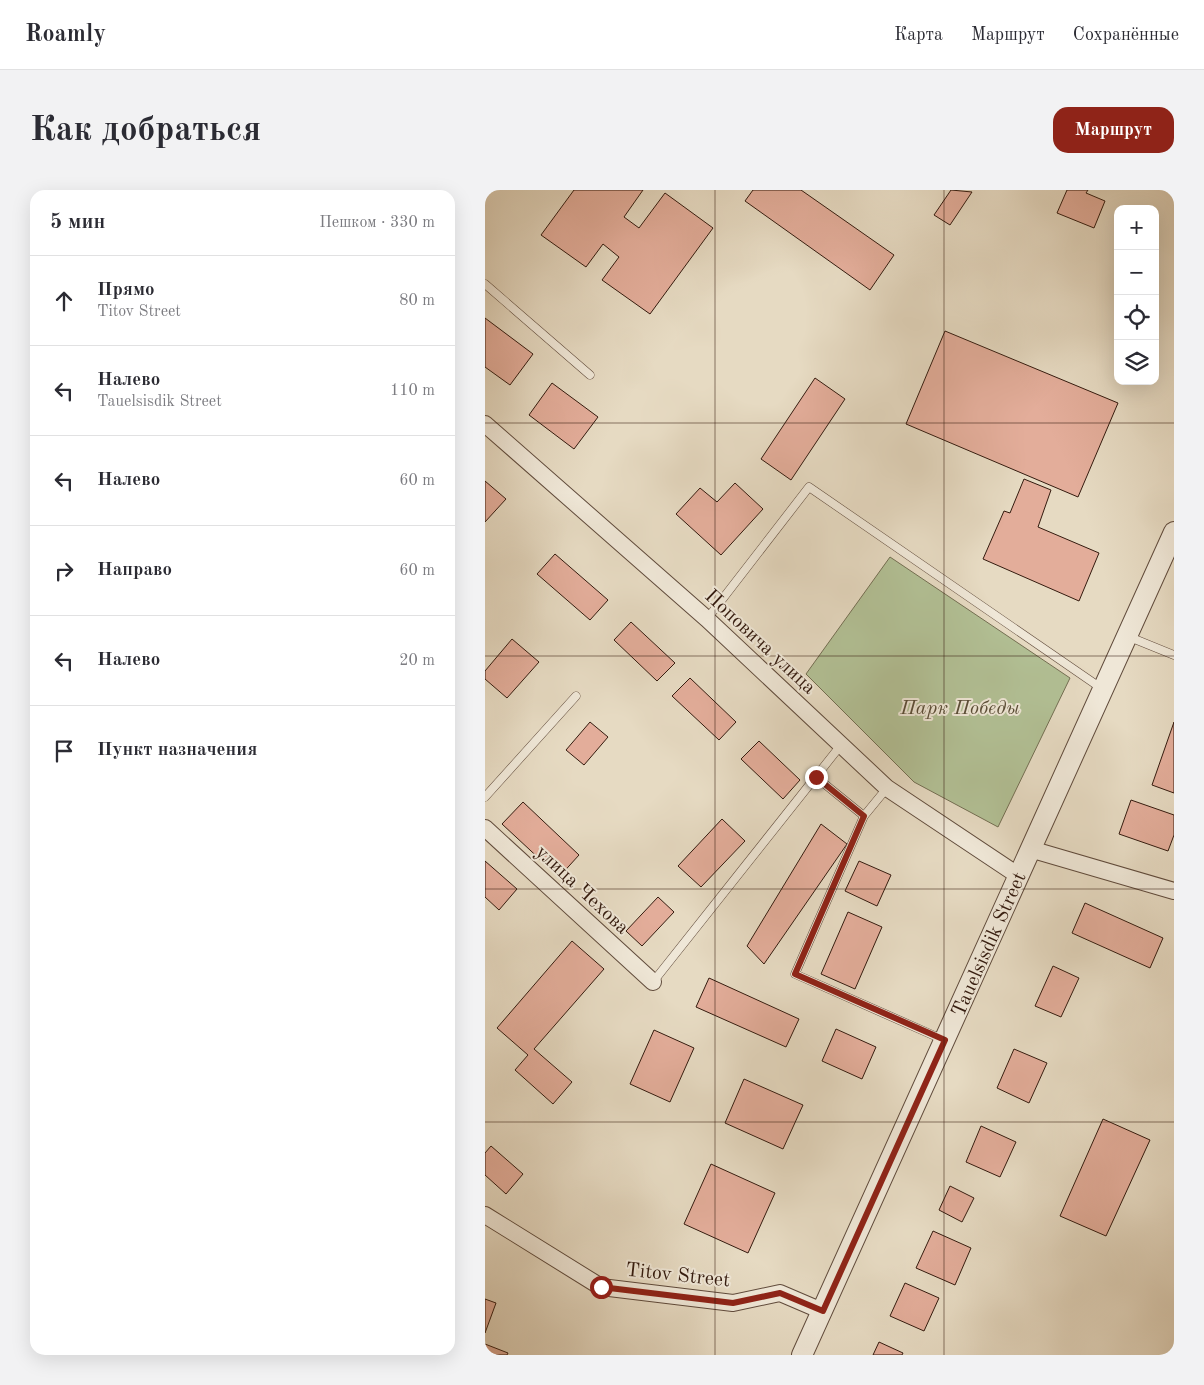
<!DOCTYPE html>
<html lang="ru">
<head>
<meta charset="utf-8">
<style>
  body { margin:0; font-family:"Old Standard TT",serif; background:#f2f2f3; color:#2b2b33 }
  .controls { position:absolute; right:15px; top:15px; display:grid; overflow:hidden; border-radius:10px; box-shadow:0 5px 20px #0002 }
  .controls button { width:45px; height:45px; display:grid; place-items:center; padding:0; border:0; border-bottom:1px solid #e1e1e2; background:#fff; color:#2b2b33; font:25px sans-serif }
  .stop { position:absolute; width:15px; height:15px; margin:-11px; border:4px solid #8f2418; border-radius:50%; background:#fff }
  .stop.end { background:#8f2418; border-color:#fff; box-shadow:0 1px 5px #0008 }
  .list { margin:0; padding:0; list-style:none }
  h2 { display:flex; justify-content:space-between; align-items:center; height:65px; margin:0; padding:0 20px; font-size:21px }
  h2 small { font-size:16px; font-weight:400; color:#7c7c81 }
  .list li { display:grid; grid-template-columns:32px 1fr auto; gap:15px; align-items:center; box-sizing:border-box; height:90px; padding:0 20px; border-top:1px solid #e1e1e2 }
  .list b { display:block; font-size:19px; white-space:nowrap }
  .list p { margin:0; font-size:16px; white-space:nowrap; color:#7c7c81 }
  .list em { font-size:16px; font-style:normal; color:#7c7c81 }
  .icon { flex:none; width:28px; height:28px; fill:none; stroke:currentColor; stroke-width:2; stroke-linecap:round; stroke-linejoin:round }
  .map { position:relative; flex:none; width:689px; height:1165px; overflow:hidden; border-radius:15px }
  header { display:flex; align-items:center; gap:30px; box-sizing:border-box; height:70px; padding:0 25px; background:#fff; border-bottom:1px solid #e1e1e2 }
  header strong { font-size:24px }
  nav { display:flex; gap:28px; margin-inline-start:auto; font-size:18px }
  .intro { display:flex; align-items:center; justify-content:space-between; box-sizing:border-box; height:120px; padding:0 30px }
  h1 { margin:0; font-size:35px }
  .button { padding:12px 22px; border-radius:15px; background:#8f2418; color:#fff; font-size:18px; font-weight:700 }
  main { display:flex; gap:30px; padding:0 30px }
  aside { flex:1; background:#fff; border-radius:15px; box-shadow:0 5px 20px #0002 }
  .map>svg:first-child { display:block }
  .green { fill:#b2c095; stroke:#736e52 }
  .building { fill:#e3ad9a; stroke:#341b0f }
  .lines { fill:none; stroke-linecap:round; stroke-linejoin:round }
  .service-casing { stroke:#604b3c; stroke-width:9 }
  .minor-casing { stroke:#604b3c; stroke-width:18 }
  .tertiary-casing { stroke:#604b3c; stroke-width:22 }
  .service { stroke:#efe7d7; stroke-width:8 }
  .minor { stroke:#efe7d7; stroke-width:16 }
  .tertiary { stroke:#efe7d7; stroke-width:20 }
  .route { stroke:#8f2418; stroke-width:6 }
  .grid { fill:none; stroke:#341b0f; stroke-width:1; stroke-opacity:0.55 }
  .labels { text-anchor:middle; stroke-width:4; stroke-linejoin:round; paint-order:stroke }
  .street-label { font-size:20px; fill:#341b0f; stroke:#efe7d7 }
  .park-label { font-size:20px; font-style:italic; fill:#5a4d37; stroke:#efe7d7 }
</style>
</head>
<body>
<header>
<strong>Roamly</strong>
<nav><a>Карта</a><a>Маршрут</a><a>Сохранённые</a></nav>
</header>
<div class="intro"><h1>Как добраться</h1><a class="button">Маршрут</a></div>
<main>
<aside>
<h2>5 мин<small>Пешком · 330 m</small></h2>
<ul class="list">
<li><svg class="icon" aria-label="ahead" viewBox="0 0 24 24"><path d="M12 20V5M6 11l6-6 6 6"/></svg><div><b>Прямо</b><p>Titov Street</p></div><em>80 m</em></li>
<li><svg class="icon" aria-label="left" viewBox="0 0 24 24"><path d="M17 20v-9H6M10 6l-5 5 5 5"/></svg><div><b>Налево</b><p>Tauelsisdik Street</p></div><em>110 m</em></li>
<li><svg class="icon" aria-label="left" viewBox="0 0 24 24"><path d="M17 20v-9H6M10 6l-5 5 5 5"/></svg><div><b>Налево</b></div><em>60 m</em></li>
<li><svg class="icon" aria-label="right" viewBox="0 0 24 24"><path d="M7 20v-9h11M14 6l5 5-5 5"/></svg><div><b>Направо</b></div><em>60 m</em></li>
<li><svg class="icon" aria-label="left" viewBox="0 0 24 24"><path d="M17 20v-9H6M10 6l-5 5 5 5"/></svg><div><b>Налево</b></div><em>20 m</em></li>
<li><svg class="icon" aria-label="arrive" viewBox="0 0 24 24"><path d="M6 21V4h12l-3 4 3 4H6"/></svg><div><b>Пункт назначения</b></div></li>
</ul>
</aside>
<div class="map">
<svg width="689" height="1165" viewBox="0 0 689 1165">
  <rect width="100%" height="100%" fill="#e6dac2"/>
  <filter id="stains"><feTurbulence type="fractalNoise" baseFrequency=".004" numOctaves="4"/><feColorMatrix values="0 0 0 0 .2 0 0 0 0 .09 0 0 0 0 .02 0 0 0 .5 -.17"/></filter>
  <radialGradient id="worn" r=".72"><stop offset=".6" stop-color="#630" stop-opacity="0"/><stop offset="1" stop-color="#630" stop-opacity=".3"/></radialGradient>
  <polygon class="green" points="405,367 585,488 513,637 429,592 321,484"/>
  <g class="building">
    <polygon points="89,0 158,0 139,27 154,38 180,3 228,38 165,124 117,90 134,67 118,54 101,77 56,45"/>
    <polygon points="268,0 316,0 409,65 385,100 260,11"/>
    <polygon points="466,0 487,2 465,35 449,25"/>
    <polygon points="582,0 603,0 601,3 620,11 609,38 572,23"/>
    <polygon points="0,128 48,164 25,195 0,177"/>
    <polygon points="460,141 633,213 593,307 421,234"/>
    <polygon points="330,188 360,209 306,290 276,269"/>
    <polygon points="67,193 113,227 89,259 44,225"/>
    <polygon points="539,289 566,300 553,337 614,363 594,411 498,369 519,321 525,323"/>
    <polygon points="0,291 21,309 0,332"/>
    <polygon points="250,293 278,319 236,365 191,324 215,298 232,312"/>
    <polygon points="70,364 123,410 105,430 52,384"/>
    <polygon points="146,432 190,473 172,491 129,450"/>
    <polygon points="27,449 54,472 22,508 0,489 0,481"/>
    <polygon points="205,488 251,532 234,550 187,506"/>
    <polygon points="105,532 123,547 99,575 81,560"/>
    <polygon points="689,532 689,603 667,595"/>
    <polygon points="274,551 315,590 298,609 256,569"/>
    <polygon points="646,610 689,625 689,645 683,661 634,644"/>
    <polygon points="38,612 94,665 74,687 17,634"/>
    <polygon points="237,629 260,651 216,697 193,676"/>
    <polygon points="336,634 362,654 279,774 262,756"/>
    <polygon points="0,671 32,699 14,720 0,707"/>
    <polygon points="374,671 406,685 392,716 360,701"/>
    <polygon points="173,707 189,722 157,756 141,741"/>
    <polygon points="600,713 678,748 665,778 587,743"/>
    <polygon points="363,722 397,737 370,799 336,784"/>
    <polygon points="87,751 119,779 49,859 87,892 68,914 30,880 43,865 12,838"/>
    <polygon points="568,776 594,788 576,827 550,816"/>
    <polygon points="224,788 314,829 301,857 211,817"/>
    <polygon points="351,839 391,857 377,889 337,871"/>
    <polygon points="169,840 209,858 185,912 145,894"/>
    <polygon points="529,859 562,873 544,913 512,898"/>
    <polygon points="259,889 318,915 298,959 240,933"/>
    <polygon points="618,929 665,950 621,1046 575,1026"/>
    <polygon points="496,936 531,952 515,987 481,972"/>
    <polygon points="6,956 38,984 21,1004 0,985 0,963"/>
    <polygon points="226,974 290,1003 263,1063 199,1034"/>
    <polygon points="465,996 489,1008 477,1032 454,1020"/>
    <polygon points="448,1041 486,1058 470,1095 431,1078"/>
    <polygon points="420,1093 454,1108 439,1141 405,1126"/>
    <polygon points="0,1109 11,1113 0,1143"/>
    <polygon points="394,1152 418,1163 417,1165 388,1165"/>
    <polygon points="0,1154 23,1163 22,1165 0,1165"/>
  </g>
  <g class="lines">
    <g class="service-casing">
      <g id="service">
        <polyline points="0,94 105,185"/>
        <polyline points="222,429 324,297 616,498"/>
        <polyline points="642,446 689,465"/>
        <polyline points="331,587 379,626"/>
        <polyline points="402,598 379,626 310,784 459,850"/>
        <polyline points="0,607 91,506"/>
        <polyline points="168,792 356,555"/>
      </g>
    </g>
    <g class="minor-casing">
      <g id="minor">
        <polyline points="0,234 222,429 402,598 534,686"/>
        <polyline points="0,638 168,792"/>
        <polyline points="545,659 689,701"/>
        <polyline points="0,1025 116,1097 248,1113 295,1103 337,1121"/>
      </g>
    </g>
    <g class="tertiary-casing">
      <polyline id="tertiary" points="317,1165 689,342"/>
    </g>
    <use href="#service" class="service"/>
    <use href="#minor" class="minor"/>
    <use href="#tertiary" class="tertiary"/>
  </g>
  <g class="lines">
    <polyline class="route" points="116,1097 248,1113 295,1103 338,1121 460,850 310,784 379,626 331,587"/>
  </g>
  <path class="grid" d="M 230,0 L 230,1165M 459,0 L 459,1165M 0,233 L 689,233M 0,466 L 689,466M 0,699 L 689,699M 0,932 L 689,932"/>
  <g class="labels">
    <g class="street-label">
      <text transform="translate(276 451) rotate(43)" y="7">Поповича улица</text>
      <text transform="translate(98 699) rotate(43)" y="7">улица Чехова</text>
      <text transform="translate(503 754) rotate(-66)" y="7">Tauelsisdik Street</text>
      <text transform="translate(193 1084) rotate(6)" y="7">Titov Street</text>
    </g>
    <g class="park-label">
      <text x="475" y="524">Парк Победы</text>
    </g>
  </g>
  <rect width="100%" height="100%" filter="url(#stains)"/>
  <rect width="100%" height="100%" fill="url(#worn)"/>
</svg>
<div class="controls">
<button>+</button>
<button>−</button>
<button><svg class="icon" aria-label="locate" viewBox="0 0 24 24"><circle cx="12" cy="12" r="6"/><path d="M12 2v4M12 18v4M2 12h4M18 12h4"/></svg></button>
<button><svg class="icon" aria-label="layers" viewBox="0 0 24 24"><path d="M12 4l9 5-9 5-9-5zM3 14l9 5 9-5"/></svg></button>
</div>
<div class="stop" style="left:116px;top:1097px"></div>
<div class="stop end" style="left:331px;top:587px"></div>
</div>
</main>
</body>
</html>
